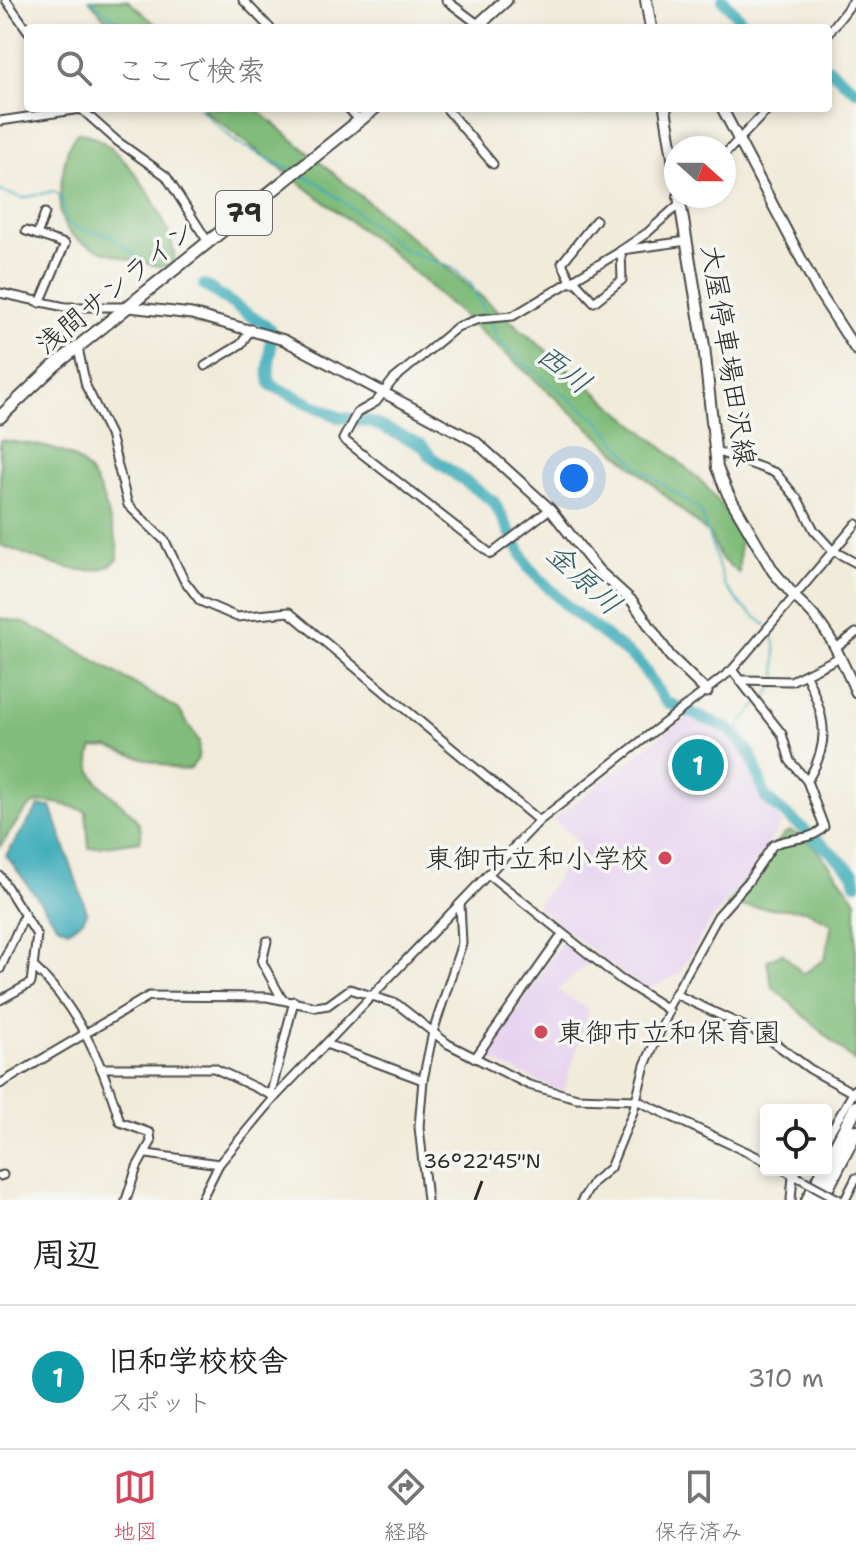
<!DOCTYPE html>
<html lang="ja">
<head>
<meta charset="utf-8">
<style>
  body { margin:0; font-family:"Shantell Sans","Klee One",sans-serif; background:#f6f6f6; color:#202124 }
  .controls { position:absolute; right:24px; bottom:24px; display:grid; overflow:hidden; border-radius:8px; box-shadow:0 4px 12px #0003 }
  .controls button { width:72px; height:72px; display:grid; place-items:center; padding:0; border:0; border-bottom:2px solid #e0e0e0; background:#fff; color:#202124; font:40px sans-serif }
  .compass { position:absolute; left:664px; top:136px; width:72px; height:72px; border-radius:50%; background:#fff; box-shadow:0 4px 12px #0003; rotate:111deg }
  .you { position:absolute; left:574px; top:478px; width:28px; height:28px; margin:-20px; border:6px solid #fff; border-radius:50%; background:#1a73e8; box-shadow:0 0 0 12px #1a73e833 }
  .badge { display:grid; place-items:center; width:52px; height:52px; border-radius:50%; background:#d1495b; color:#fff; font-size:26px; font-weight:700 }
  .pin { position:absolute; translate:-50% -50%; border:4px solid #fff; box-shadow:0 2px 8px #0006 }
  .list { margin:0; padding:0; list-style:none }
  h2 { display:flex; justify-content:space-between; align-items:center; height:104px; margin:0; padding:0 32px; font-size:34px }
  h2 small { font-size:26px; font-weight:400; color:#757577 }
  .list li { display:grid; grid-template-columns:52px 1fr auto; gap:24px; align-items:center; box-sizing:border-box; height:144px; padding:0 32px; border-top:2px solid #e0e0e0 }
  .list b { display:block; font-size:30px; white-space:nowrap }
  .list p { margin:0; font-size:26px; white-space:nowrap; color:#757577 }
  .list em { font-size:26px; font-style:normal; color:#757577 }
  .icon { flex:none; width:44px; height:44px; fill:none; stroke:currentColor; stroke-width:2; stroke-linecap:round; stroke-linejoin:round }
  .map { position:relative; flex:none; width:856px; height:1200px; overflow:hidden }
  .search { position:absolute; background:#fff; box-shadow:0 4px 12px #0003; left:24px; right:24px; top:24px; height:88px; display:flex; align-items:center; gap:20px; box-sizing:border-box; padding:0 28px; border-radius:8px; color:#757577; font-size:30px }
  .sheet { height:248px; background:#fff }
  nav { display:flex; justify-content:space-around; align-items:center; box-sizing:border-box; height:112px; border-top:2px solid #e0e0e0; background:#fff; font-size:22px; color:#757577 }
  nav a { display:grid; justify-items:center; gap:4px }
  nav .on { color:#d1495b }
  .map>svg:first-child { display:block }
  .built { fill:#e6d2f0 }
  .forest { fill:#80bc7a; stroke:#567452; stroke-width:2 }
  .water { fill:#3babb8; stroke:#336b72; stroke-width:2 }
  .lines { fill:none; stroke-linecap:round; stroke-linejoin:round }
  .stream { stroke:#3babb8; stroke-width:2 }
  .river { stroke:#3babb8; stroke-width:12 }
  .minor-casing { stroke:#494845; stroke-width:11 }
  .tertiary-casing { stroke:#494845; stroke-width:13 }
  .secondary-casing { stroke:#494845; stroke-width:14 }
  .primary-casing { stroke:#494845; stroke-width:15 }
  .motorway-casing { stroke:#494845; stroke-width:16 }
  .minor { stroke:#fff; stroke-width:7 }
  .tertiary { stroke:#fff; stroke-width:9 }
  .secondary { stroke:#fff; stroke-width:10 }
  .primary { stroke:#fff; stroke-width:11 }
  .motorway { stroke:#fff; stroke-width:12 }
  .minor-bridge-casing { stroke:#494845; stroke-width:11; stroke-linecap:butt }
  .minor-bridge { stroke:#fff; stroke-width:7 }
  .ticks { fill:none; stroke:#2b2b2b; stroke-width:3 }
  .poi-dot { fill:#d1495b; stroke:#f6f6f2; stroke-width:3 }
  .labels { text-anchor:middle; stroke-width:7; stroke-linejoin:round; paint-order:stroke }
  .shield { fill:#f6f6f2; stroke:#686867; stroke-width:2 }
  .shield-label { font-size:26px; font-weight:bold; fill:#2b2b2b }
  .street-label { font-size:28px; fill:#2b2b2b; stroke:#f6f6f2 }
  .poi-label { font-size:28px; fill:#2b2b2b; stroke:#f6f6f2; text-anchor:end }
  .water-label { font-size:30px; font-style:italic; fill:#315e63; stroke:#f6f6f2 }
  .ticks-label { font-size:20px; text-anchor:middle; fill:#2b2b2b; stroke:#f6f6f2; stroke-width:7; stroke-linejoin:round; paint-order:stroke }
</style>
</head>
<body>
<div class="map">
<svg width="856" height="1200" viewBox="0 0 856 1200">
  <rect width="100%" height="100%" fill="#f6f6f2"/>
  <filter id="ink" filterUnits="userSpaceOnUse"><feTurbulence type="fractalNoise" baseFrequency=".0125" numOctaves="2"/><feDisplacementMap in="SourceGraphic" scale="16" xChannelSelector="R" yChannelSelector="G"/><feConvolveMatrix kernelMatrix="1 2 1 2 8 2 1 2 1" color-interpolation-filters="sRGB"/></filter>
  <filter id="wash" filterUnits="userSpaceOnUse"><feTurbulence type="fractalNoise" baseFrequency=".006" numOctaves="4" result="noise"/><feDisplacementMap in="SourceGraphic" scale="32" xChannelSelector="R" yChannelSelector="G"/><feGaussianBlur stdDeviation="1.8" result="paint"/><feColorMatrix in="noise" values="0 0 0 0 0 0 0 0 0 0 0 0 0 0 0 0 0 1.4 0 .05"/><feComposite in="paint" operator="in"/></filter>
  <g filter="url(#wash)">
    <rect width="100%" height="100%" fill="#f1ebda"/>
    <g class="built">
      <polygon points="687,717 727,733 744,752 761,797 782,823 749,873 708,925 679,974 645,991 536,907 581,844 553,819"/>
      <polygon points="563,940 592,960 557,990 589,1010 563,1092 486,1058"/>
    </g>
    <g class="forest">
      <polygon points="89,0 127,0 160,28 113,28"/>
      <polygon points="201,108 255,108 668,452 704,484 740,529 739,573 720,558 710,535 393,254"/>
      <path d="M 78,132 C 122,137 171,219 175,259 L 167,267 C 145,265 83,249 69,232 C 56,217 60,195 62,178 C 65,161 66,145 78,132 Z"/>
      <path d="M 0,440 C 64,449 90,449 109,517 C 113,532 119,544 118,559 C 91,587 31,555 0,545 Z"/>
      <path d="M 0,618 L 25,623 L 70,646 L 179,710 L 199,741 L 198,759 L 190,769 L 180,770 L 108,747 L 93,748 C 74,791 152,806 140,841 L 89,848 L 86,811 C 27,793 33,800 0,847 Z"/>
      <polygon points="791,831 815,846 856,900 856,1063 772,986 767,961 782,953 803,974 825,959 832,923 805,910 727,906 785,833"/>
    </g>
    <polygon class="water" points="39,806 51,807 87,912 83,920 68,930 57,925 6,855"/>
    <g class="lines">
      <g class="stream">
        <polyline points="91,0 126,28"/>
        <polyline points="199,108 236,142 292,171"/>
        <polyline points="301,175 319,183 404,250 451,267 471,284 486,314"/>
        <polyline points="0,191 23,198 54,191 61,197 66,220 74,227 111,236 140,259"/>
        <polyline points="489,319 497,338 515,357 599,421 639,468 700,510 725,586 742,606 766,625"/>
        <polyline points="770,630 775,643 777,678"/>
        <path d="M 737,737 C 741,712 765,704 775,684"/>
      </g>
      <g class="river">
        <polyline points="723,0 748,28"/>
        <polyline points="828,68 856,91"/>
        <path d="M 204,285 L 269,328 C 275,350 264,372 271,385 L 338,417 L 371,422 L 422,445 L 431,457 L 494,502 L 529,568 L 569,608 L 639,662 L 666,702 L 727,728 L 737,737 L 751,755 L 766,798 L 832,853 L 853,873 L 856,883"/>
      </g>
    </g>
  </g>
  <g filter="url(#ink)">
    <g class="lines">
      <g class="minor-casing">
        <g id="minor">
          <polyline points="6,0 28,31"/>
          <polyline points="243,0 270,28"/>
          <polyline points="446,0 479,25"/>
          <polyline points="828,34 854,0 856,3"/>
          <polyline points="80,108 117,141 166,176 208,242"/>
          <polyline points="348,108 359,120"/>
          <polyline points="446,108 493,164"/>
          <polyline points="0,121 81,109"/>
          <polyline points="724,155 769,108"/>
          <polyline points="26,231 65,244 40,303"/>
          <polyline points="37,235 45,213"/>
          <polyline points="622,250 687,241"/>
          <polyline points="620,251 647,233 688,196"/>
          <polyline points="575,281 594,302 622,280 621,251"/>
          <polyline points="572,283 562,263 596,220"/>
          <polyline points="0,293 65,307 128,307"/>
          <polyline points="78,348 86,386 110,435 128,505 165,541 184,580 200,601 237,617 289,612 539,821"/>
          <polyline points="205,366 241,344 251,329"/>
          <polyline points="716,451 776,473 799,501 814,530 832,550 856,563"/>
          <polyline points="550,509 491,554 343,439 357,413 376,402 393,380 457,327 479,319 513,316 621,251"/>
          <polyline points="836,648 856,633"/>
          <path d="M 806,675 C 825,715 832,742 807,781"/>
          <polyline points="743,680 791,681 840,657"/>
          <polyline points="488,874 620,979 667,1009"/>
          <polyline points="0,876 37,935 31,983 0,1000"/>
          <polyline points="267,941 262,962 282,999"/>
          <path d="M 34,967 C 77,1006 104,1067 120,1122 L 150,1133 L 151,1142 L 137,1167 L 126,1200"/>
          <polyline points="0,969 25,914"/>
          <polyline points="675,994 765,1036 810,1069 853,1093"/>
          <polyline points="326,1044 423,1080"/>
          <polyline points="475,1058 562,935"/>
          <polyline points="101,1068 214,1068 275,1097"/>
          <polyline points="0,1084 149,996 267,997 316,1007 328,1005 350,989 397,1004 448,1044 529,1085 577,1098 636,1100 766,1161"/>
          <polyline points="271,1093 294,1001"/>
          <polyline points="826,1139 856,1088"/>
          <polyline points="147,1154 219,1164"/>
          <polyline points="784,1170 805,1181"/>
          <polyline points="0,1176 3,1175"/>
          <polyline points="201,1200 219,1164 275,1097 539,821 732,670 856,524"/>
          <polyline points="427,1200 419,1127 423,1080 433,1032 462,943 460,904"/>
          <path d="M 582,1200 L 593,1182 L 610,1168 L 633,1112 L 645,1065 L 669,1011 L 667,1009 L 718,916 L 748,882 L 773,845 C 790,836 811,842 824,827 L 807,781 L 790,761 L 782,734 L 732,670"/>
          <polyline points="791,1200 793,1175 798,1170"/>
          <polyline points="845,1200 856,1178"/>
        </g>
      </g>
      <g class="tertiary-casing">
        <g id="tertiary">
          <polyline points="722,108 818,291 856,350"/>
          <polyline points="129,307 192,314 284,340 475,441 550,509 598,570 633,602 670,656 707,692"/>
          <path d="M 795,597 C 829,627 838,652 856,692"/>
        </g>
      </g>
      <g class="secondary-casing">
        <g id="secondary">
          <polyline points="646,0 651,28"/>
          <polyline points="665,108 676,176"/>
          <polyline points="679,196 704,346 717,468 728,494 773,571 795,597"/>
        </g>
      </g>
      <g class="primary-casing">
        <g id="primary">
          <polyline points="475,28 506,0"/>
          <polyline points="0,417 54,366 375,108"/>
        </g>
      </g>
      <g class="motorway-casing">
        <g id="motorway">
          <polyline points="826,1165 856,1107"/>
          <polyline points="808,1200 824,1170"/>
          <polyline points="821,1200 856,1131"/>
        </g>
      </g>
      <use href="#minor" class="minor"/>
      <use href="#tertiary" class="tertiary"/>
      <use href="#secondary" class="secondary"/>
      <use href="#primary" class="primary"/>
      <use href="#motorway" class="motorway"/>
      <g class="minor-bridge-casing">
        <polyline id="minor-bridge" points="805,1181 840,1200"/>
      </g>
      <use href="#minor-bridge" class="minor-bridge"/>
    </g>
  </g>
  <path class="ticks" d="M 475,1200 L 482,1181"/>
  <g class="poi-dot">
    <circle cx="665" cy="858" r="8"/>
    <circle cx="541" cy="1032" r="8"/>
  </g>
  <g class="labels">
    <rect class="shield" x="216" y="191" width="56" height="44" rx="6"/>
    <g class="shield-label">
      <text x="244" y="222">79</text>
    </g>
    <g class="street-label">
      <text transform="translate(115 287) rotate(-39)" y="10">浅間サンライン</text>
      <text transform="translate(729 355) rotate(81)" y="10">大屋停車場田沢線</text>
    </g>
    <g class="poi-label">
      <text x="649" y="868">東御市立和小学校</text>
      <text x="557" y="1042" text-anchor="start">東御市立和保育園</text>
    </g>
    <g class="water-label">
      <text transform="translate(564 369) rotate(38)" y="10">西川</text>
      <text transform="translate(584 579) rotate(43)" y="10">金原川</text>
    </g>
  </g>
  <g class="ticks-label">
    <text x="482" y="1168">36°22'45"N</text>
  </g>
</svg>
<div class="controls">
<button><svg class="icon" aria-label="locate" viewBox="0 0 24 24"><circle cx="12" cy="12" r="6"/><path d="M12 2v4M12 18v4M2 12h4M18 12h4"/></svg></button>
</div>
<svg class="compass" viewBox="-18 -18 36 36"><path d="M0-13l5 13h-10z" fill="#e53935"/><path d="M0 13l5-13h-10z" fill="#757577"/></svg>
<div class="you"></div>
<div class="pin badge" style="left:698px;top:765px;background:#0f9aa8">1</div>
<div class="search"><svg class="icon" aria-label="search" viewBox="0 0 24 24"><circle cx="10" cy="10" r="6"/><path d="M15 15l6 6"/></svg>ここで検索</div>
</div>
<section class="sheet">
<h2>周辺<small></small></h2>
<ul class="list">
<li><span class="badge" style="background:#0f9aa8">1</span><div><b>旧和学校校舎</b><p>スポット</p></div><em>310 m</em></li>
</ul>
</section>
<nav>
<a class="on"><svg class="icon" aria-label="map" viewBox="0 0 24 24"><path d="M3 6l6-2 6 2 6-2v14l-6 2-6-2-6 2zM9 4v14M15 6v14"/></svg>地図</a>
<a><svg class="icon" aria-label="directions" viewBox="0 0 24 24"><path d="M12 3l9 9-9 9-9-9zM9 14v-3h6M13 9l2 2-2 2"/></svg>経路</a>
<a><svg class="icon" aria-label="saved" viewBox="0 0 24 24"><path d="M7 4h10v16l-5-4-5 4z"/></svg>保存済み</a>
</nav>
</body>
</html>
